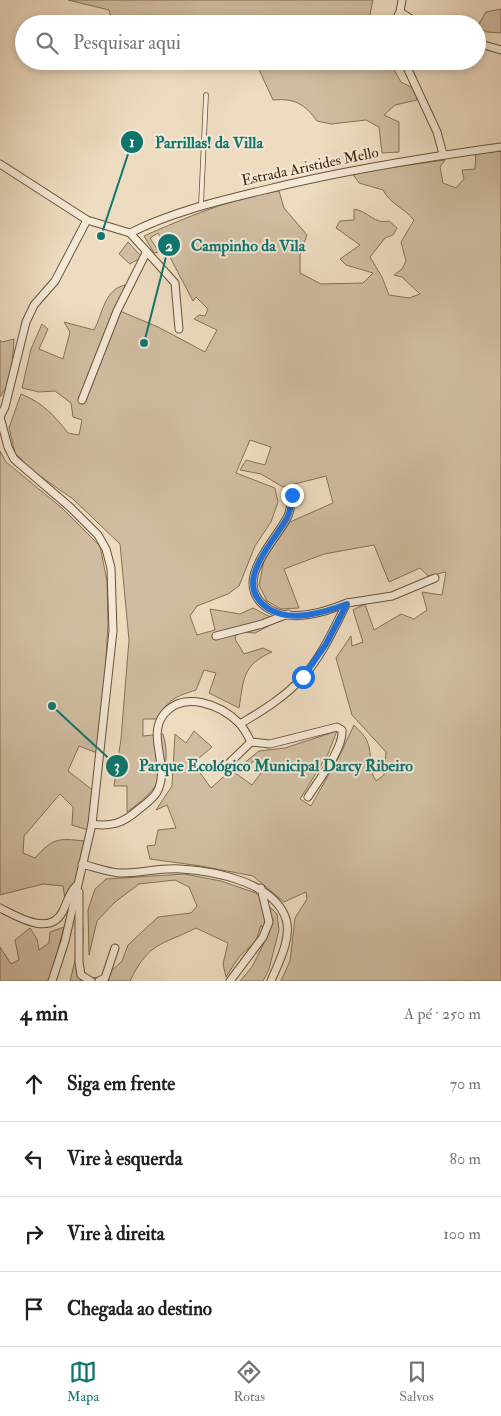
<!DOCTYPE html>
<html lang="pt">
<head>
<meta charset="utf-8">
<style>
  body { margin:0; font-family:"IM FELL Double Pica",serif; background:#f2f2f2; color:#202124 }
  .stop { position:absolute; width:15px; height:15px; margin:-11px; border:4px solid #1a73e8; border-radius:50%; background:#fff }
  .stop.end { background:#1a73e8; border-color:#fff; box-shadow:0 1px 5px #0008 }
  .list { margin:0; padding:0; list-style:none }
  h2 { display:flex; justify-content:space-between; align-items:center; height:65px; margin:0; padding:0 20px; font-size:21px }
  h2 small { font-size:16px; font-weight:400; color:#757577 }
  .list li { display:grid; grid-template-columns:32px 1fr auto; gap:15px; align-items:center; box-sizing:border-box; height:75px; padding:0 20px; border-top:1px solid #e0e0e0 }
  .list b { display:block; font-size:19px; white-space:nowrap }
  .list em { font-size:16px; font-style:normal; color:#757577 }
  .icon { flex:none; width:28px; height:28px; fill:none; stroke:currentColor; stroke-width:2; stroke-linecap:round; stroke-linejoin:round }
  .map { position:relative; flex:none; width:501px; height:981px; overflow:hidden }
  .search { position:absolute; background:#fff; box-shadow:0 2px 8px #0003; left:15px; right:15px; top:15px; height:55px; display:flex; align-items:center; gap:12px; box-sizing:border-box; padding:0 18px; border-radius:28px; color:#757577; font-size:19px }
  .sheet { height:365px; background:#fff }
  nav { display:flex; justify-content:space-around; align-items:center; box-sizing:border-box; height:70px; border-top:1px solid #e0e0e0; background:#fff; font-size:14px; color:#757577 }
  nav a { display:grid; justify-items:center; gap:2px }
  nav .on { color:#0f766e }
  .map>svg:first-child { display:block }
  .green { fill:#d0bda1; stroke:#867153 }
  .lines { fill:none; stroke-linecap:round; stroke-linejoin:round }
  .lane-casing { stroke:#685334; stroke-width:5.5 }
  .street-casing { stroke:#685334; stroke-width:9 }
  .lane { stroke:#f4e8d7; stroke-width:4 }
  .street { stroke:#f4e8d7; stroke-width:7 }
  .route { stroke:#1a73e8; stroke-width:6 }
  .labels { text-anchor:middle; stroke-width:4; stroke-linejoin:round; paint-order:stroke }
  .street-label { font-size:15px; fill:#3b2505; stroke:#f4e8d7 }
  .leader { fill:none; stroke:#0f766e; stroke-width:2 }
  .callout-dot { fill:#0f766e; stroke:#f4e8d7; stroke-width:2 }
  .mark-label { font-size:15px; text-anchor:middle; font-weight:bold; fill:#fff }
  .callout-label { font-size:16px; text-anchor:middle; font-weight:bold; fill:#0f766e; stroke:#f4e8d7; stroke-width:4; stroke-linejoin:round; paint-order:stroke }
</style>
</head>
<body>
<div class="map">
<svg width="501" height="981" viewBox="0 0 501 981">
  <rect width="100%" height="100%" fill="#eedcc1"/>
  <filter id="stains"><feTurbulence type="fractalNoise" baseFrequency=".004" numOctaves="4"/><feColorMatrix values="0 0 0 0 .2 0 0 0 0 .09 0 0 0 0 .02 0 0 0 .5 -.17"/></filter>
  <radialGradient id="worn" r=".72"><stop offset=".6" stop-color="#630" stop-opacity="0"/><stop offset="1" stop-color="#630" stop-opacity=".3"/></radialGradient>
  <g class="green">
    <polygon points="68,0 373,0 368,24 113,24 109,10"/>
    <polygon points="501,9 501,33 487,32 477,27 486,12"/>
    <path d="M 235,61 L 389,61 L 401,82 L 415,89 L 417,100 L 395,105 L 384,115 L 399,122 L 399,152 L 382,153 L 379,127 L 366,120 L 331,124 L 317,121 C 305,104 294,98 273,100 L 256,63 L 237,65 Z"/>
    <path d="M 501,151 L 501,981 L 281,981 L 290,961 L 295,918 L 307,899 L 306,892 L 284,902 L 253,876 L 201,866 L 150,859 L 147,846 L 155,845 L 158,830 L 176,828 L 167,805 L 156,810 L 172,786 L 175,734 L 186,743 L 194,731 L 212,747 L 193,763 L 211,788 L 231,770 L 252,785 L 264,769 L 253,761 L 247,768 L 242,765 L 259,751 L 285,748 L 337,731 L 328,754 L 300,799 L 311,806 L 341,753 L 354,725 C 358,730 365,735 367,741 C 373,754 368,770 376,781 L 384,775 L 386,752 L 352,715 L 336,658 L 351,636 L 352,646 L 363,642 L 353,610 L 365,604 L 374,630 L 401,614 L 414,619 L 427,610 L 422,592 L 442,595 L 446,572 L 428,576 L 420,568 L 389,582 L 374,545 L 324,554 L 284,569 L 299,608 L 281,609 L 267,601 L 259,585 L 264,560 L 290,522 L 333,503 L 326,476 L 283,487 L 261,474 L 240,470 L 246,460 L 265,465 L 271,447 L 250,440 L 236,473 L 275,488 L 278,502 L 271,522 L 255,546 L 239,586 L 228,594 L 197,606 L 190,616 L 197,635 L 215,630 L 210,609 L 240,614 L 253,608 L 278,621 L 255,633 L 237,632 L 235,639 L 244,654 L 263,648 L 272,652 C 242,665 244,679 239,708 L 209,693 L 216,673 L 204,670 L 196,690 C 177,696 166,700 158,719 L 143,719 L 143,736 L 163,734 C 174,771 155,792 127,812 L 127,786 L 114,786 L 121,739 L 129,640 L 120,544 L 73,499 L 34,472 L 15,453 L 9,428 L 21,394 C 43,403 54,415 68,433 L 79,435 L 82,420 L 73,417 L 71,403 L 55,391 L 39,392 L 22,388 L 31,349 L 42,324 L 48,329 L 39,349 L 63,359 L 70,332 L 64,322 L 94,330 C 103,313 104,290 125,285 L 120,311 L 158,327 L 205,352 L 217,330 L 194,319 L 199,315 L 205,316 L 208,309 L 196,297 L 193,301 C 181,278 169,256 158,233 L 150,238 L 159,252 L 154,253 L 144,236 C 187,217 232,198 279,191 L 284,208 L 307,235 L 300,255 L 300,273 L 321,284 L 363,283 L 373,273 L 346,265 L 340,259 L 360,245 L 336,228 L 340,221 L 354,220 L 354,209 C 368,211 375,225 389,221 L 397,228 L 393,235 L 385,238 L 370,257 L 382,277 L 389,295 L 409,298 L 420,294 L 402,277 L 394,275 L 402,269 L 406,261 L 401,242 L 414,220 C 403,207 390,204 383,190 L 359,183 L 352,173 L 445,160 L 440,167 L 443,183 L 456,188 L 464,179 L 462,170 L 475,169 L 476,153 Z"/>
    <polygon points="128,242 142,257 130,264 119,254"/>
    <polygon points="14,339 11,379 0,397 0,340 2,342"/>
    <path d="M 0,451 L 6,462 L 62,508 L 100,546 L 107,581 L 108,625 L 100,754 L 79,746 L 68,771 L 95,792 L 88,830 L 72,825 L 73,807 L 60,794 L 24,836 L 23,853 L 35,858 C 53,838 58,838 84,841 L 75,884 L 65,899 L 63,886 L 43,884 L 0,895 Z"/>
    <path d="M 184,874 L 221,881 L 256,893 L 277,914 L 279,930 L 269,969 L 263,981 L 240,981 L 252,967 L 267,937 L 261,925 L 256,941 L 239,957 L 226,977 L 223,964 L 228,943 L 196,928 C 160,946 149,942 130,981 L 70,981 L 83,928 L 82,968 L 89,978 L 105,977 L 122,961 L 128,945 L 158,917 L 191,913 L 197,906 L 189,887 L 175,880 L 139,884 L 115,902 L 97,921 L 89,955 L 88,910 L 95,889 L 106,879 Z"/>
    <polygon points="64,927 50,981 0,981 0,947 11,964 19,960 15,940 30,928 37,939 39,950 49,943 50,932"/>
  </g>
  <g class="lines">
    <g class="lane-casing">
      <polyline id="lane" points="201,205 206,95"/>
    </g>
    <g class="street-casing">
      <g id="street">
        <polyline points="400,12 402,0"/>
        <polyline points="393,24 400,12 419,24"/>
        <polyline points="477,43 501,50"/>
        <polyline points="404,61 437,132 443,154"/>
        <polyline points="0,164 87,220 130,233 175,283 179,329"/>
        <path d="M 130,233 C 172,212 215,202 260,191 C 340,171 420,158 501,147"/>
        <polyline points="82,400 117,311 146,253"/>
        <polyline points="0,417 8,447 14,459 71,508 98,535 106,549 111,568 113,631 92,824 65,941 52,981"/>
        <polyline points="0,417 5,407 26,322 34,305 55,281 87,220"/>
        <path d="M 292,495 C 291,503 291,511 287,518 C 273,544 230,584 269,609 C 292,623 325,612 347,603"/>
        <polyline points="216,636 262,624 288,614"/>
        <path d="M 240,724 C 262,711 285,697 303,677 C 322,656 334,628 347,603 L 392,596 L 435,578"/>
        <path d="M 251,742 L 270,744 L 337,727 L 342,730 C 344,748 318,781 308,797"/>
        <path d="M 92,824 C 112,827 123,823 138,810 C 144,805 153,799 157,792 C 171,767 146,736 164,714 C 184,690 221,705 239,723 C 244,728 248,736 251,742 L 225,767"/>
        <path d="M 82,864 C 94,867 107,872 119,873 C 139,874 160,867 181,869 C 214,871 274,882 286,919 C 292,938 278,964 271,981"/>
        <polyline points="79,892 79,962 81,975 91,981"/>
        <path d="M 0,908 C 18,917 50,937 63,911 C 67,903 69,893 76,886"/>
        <polyline points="99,981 105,978 115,948"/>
        <polyline points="230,981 263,937 269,922 261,888"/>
      </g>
    </g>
    <use href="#lane" class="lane"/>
    <use href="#street" class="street"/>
  </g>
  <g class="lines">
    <path class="route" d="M 292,495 C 291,503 291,511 287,518 C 273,544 230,584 269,609 C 292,623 325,612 347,604 L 326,644 L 303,677"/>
  </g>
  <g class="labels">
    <g class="street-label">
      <text transform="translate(310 166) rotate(-12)" y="5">Estrada Aristides Mello</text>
    </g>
  </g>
  <path class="leader" d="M101 236L132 142M144 343L169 245M52 706L117 766"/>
  <g class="callout-dot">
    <circle cx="101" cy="236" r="5"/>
    <circle cx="144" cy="343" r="5"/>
    <circle cx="52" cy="706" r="5"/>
    <circle cx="132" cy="142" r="12"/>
    <circle cx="169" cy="245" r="12"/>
    <circle cx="117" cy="766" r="12"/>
  </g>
  <g class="mark-label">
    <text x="132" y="147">1</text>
    <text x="169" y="251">2</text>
    <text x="117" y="771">3</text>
  </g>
  <g class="callout-label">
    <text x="209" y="148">Parrillas! da Villa</text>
    <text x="248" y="251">Campinho da Vila</text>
    <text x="276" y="771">Parque Ecológico Municipal Darcy Ribeiro</text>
  </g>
  <rect width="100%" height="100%" filter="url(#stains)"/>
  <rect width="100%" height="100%" fill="url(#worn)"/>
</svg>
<div class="stop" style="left:303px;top:677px"></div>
<div class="stop end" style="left:292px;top:495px"></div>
<div class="search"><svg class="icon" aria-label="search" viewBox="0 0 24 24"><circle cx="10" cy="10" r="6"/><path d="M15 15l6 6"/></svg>Pesquisar aqui</div>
</div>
<section class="sheet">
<h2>4 min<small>A pé · 250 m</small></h2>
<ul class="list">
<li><svg class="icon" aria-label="ahead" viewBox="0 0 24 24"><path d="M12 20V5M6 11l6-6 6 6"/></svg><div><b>Siga em frente</b></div><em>70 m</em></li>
<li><svg class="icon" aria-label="left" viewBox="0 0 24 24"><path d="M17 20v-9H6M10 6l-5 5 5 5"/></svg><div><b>Vire à esquerda</b></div><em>80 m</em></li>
<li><svg class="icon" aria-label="right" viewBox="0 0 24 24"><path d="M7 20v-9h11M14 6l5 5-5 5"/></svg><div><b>Vire à direita</b></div><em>100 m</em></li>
<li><svg class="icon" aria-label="arrive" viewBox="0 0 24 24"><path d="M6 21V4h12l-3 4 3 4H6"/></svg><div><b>Chegada ao destino</b></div></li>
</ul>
</section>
<nav>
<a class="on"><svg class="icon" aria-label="map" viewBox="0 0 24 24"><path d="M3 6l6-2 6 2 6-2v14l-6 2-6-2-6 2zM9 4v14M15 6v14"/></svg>Mapa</a>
<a><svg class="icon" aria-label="directions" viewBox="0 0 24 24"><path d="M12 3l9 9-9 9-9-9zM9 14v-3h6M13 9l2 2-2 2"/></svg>Rotas</a>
<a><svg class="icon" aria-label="saved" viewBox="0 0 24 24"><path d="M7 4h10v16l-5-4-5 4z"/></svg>Salvos</a>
</nav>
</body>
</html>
